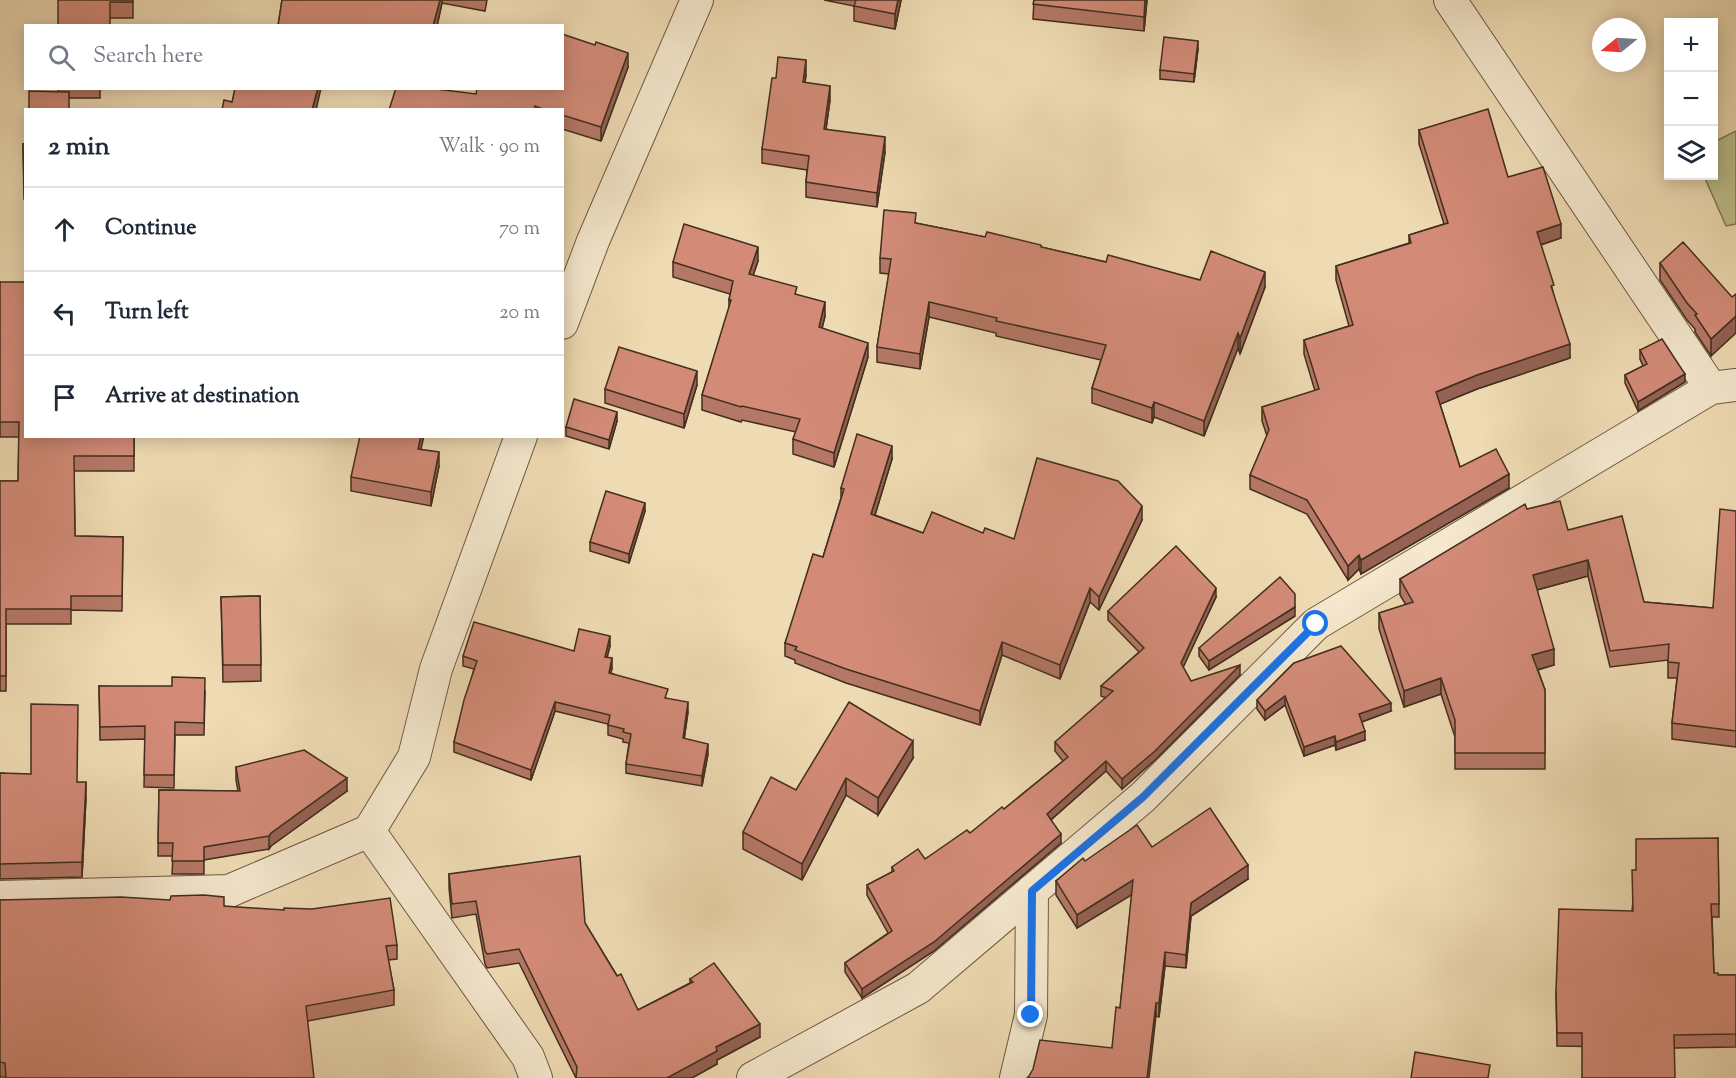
<!DOCTYPE html>
<html lang="en">
<head>
<meta charset="utf-8">
<style>
  body { margin:0; font-family:"Sorts Mill Goudy",serif; background:#f2f2f3; color:#1f2937 }
  .controls { position:absolute; right:18px; top:18px; display:grid; overflow:hidden; border-radius:0px; box-shadow:0 3px 15px #0003 }
  .controls button { width:54px; height:54px; display:grid; place-items:center; padding:0; border:0; border-bottom:2px solid #e0e1e3; background:#fff; color:#1f2937; font:30px sans-serif }
  .compass { position:absolute; left:1592px; top:18px; width:54px; height:54px; border-radius:50%; background:#fff; box-shadow:0 3px 15px #0003; rotate:252deg }
  .stop { position:absolute; width:18px; height:18px; margin:-14px; border:4px solid #1a73e8; border-radius:50%; background:#fff }
  .stop.end { background:#1a73e8; border-color:#fff; box-shadow:0 2px 6px #0008 }
  .list { margin:0; padding:0; list-style:none }
  h2 { display:flex; justify-content:space-between; align-items:center; height:78px; margin:0; padding:0 24px; font-size:26px }
  h2 small { font-size:20px; font-weight:400; color:#747a83 }
  .list li { display:grid; grid-template-columns:39px 1fr auto; gap:18px; align-items:center; box-sizing:border-box; height:84px; padding:0 24px; border-top:2px solid #e0e1e3 }
  .list b { display:block; font-size:22px; white-space:nowrap }
  .list em { font-size:20px; font-style:normal; color:#747a83 }
  .icon { flex:none; width:33px; height:33px; fill:none; stroke:currentColor; stroke-width:2; stroke-linecap:round; stroke-linejoin:round }
  .map { position:relative; flex:none; width:1736px; height:1078px; overflow:hidden }
  .search { position:absolute; background:#fff; box-shadow:0 3px 15px #0003; left:24px; top:24px; width:540px; height:66px; display:flex; align-items:center; gap:15px; box-sizing:border-box; padding:0 21px; border-radius:0px; color:#747a83; font-size:22px }
  .panel { position:absolute; background:#fff; box-shadow:0 3px 15px #0003; left:24px; top:108px; width:540px; height:330px; border-radius:0px }
  .map>svg:first-child { display:block }
  .green { fill:#bbc08b; stroke:#7e7754; stroke-width:1.5 }
  .lines { fill:none; stroke-linecap:round; stroke-linejoin:round }
  .minor-casing { stroke:#6d5943; stroke-width:34 }
  .minor { stroke:#f5e8ce; stroke-width:32 }
  .wall { fill:#b57867; stroke:#422e1e; stroke-width:1.5 }
  .shaded-wall { fill:#946154; stroke:#422e1e; stroke-width:1.5 }
  .building { fill:#d38b78; stroke:#422e1e; stroke-width:1.5 }
  .route { stroke:#1a73e8; stroke-width:8 }
</style>
</head>
<body>
<div class="map">
<svg width="1736" height="1078" viewBox="0 0 1736 1078">
  <rect width="100%" height="100%" fill="#efdbb3"/>
  <filter id="stains"><feTurbulence type="fractalNoise" baseFrequency=".00333" numOctaves="4"/><feColorMatrix values="0 0 0 0 .2 0 0 0 0 .09 0 0 0 0 .02 0 0 0 .5 -.17"/></filter>
  <radialGradient id="worn" r=".72"><stop offset=".6" stop-color="#630" stop-opacity="0"/><stop offset="1" stop-color="#630" stop-opacity=".3"/></radialGradient>
  <polygon class="green" points="1736,131 1736,224 1726,226 1704,176 1714,176 1714,142"/>
  <g class="lines">
    <g class="minor-casing">
      <g id="minor">
        <polyline points="1450,0 1711,388"/>
        <polyline points="562,323 593,241 697,0"/>
        <polyline points="369,831 528,1057 536,1078"/>
        <polyline points="0,897 229,891 369,831 414,757 436,669 521,436"/>
        <polyline points="753,1078 918,988 1143,797 1316,624 1711,388 1736,385"/>
        <polyline points="1016,1078 1031,1015 1032,891"/>
      </g>
    </g>
    <use href="#minor" class="minor"/>
  </g>
  <g class="wall">
    <polygon points="58,0 133,2 133,18 110,18"/>
    <polygon points="282,0 487,0 485,11 442,3 437,26 278,26"/>
    <polygon points="824,0 901,0 895,29 854,21 854,6"/>
    <polygon points="1034,0 1147,0 1144,31 1033,19"/>
    <polygon points="1198,49 1194,82 1160,79 1160,70"/>
    <polygon points="628,67 601,141 562,129 562,110 389,110"/>
    <polygon points="806,75 805,82 830,100 826,129 885,152 877,207 806,197 806,182 807,170 762,163 762,149 776,78"/>
    <polygon points="58,88 100,88 100,98 69,98 58,92"/>
    <polygon points="1419,130 1508,177 1561,238 1541,245 1570,358 1477,389 1440,404 1460,467 1509,488 1361,574 1359,569 1348,580 1307,514 1250,489 1250,475 1267,436 1262,421 1262,407 1315,391 1304,354 1304,340 1349,326 1336,280 1336,266 1409,243 1409,235 1444,224 1419,144"/>
    <polygon points="23,144 26,144 26,199 24,199"/>
    <polygon points="916,223 985,237 1041,247 1106,262 1200,280 1265,287 1240,354 1238,348 1204,436 1154,417 1152,423 1092,403 1092,388 1101,360 996,336 996,333 929,317 920,369 877,362 877,347 889,274 880,273 880,258"/>
    <polygon points="758,261 753,275 797,295 825,316 822,328 868,357 834,467 793,454 793,439 796,432 742,420 741,422 702,410 702,395 729,310 729,300 730,294 673,277 673,262"/>
    <polygon points="1660,263 1732,297 1711,356 1695,332 1695,329 1687,320 1660,280"/>
    <polygon points="0,282 134,436 134,471 74,471 75,536 123,537 122,611 71,610 71,624 6,624 6,691 0,691 0,481 18,481 19,437 0,437"/>
    <polygon points="1640,350 1685,382 1638,411 1625,383 1625,375 1643,366 1640,359"/>
    <polygon points="697,385 684,428 605,403 605,389"/>
    <polygon points="617,421 609,449 566,436 566,427"/>
    <polygon points="421,449 439,466 431,506 351,491 351,477"/>
    <polygon points="892,459 875,515 923,533 983,533 1014,539 1142,520 1099,610 1090,602 1060,679 1002,655 980,725 846,683 795,663 795,660 785,656 785,643 823,557 841,498 841,488"/>
    <polygon points="1527,509 1568,530 1644,602 1713,608 1736,511 1736,747 1672,739 1672,723 1677,678 1668,678 1668,660 1610,667 1588,576 1537,590 1554,665 1538,670 1545,690 1545,769 1455,769 1455,737 1441,694 1404,707 1379,629 1379,613 1406,605 1400,595 1400,579"/>
    <polygon points="645,511 629,563 590,551 590,542"/>
    <polygon points="260,596 261,681 223,682 221,597"/>
    <polygon points="1216,597 1183,667 1191,681 1240,675 1155,760 1122,789 1106,771 1051,820 1061,843 934,951 862,998 845,972 845,963 888,933 867,895 867,885 892,872 892,867 925,859 970,833 1004,809 1063,761 1055,751 1055,742 1106,698 1101,696 1101,686 1139,652 1108,620 1108,611"/>
    <polygon points="1295,616 1209,670 1199,656 1199,648"/>
    <polygon points="610,646 607,657 612,668 611,673 668,699 688,712 684,739 708,754 702,786 626,773 626,764 629,743 623,742 623,739 608,735 608,724 555,711 531,780 454,752 454,742 474,669 463,666 463,656 574,651"/>
    <polygon points="1294,663 1391,711 1362,722 1365,740 1336,750 1335,745 1304,756 1285,705 1265,720 1257,709 1257,700"/>
    <polygon points="99,686 205,691 204,735 175,735 174,788 144,787 145,739 100,740"/>
    <polygon points="913,758 878,815 846,795 802,880 743,849 743,832 796,790"/>
    <polygon points="236,767 347,791 271,846 269,849 204,860 204,874 172,874 173,856 158,856 159,790 238,791 236,780"/>
    <polygon points="0,773 77,782 86,797 82,877 0,879"/>
    <polygon points="1718,838 1719,917 1712,917 1714,973 1718,975 1736,975 1736,1047 1674,1048 1557,1046 1556,991 1632,911 1636,870"/>
    <polygon points="1152,847 1248,879 1191,916 1186,968 1165,966 1159,1017 1156,1016 1112,1048 1120,1008 1132,894 1077,928 1056,895 1056,881 1085,861"/>
    <polygon points="449,874 585,923 638,1010 690,983 690,979 760,1037 717,1060 717,1064 692,1078 576,1078 519,963 487,968 485,964 476,914 452,918 449,888"/>
    <polygon points="0,900 224,906 397,945 397,959 388,960 394,990 394,1005 5,1077 0,1077"/>
  </g>
  <g class="shaded-wall">
    <polygon points="440,0 442,0 442,3 437,26 433,26"/>
    <polygon points="898,0 901,0 895,29 895,14"/>
    <polygon points="1145,0 1147,0 1144,31 1144,17"/>
    <polygon points="1198,41 1198,49 1194,82 1194,74"/>
    <polygon points="628,53 628,67 601,141 601,127"/>
    <polygon points="806,60 806,75 803,97 803,82"/>
    <polygon points="830,86 830,100 824,144 824,129"/>
    <polygon points="318,88 321,88 316,110 312,110"/>
    <polygon points="885,137 885,152 877,207 877,193"/>
    <polygon points="1561,224 1561,238 1537,246 1537,232"/>
    <polygon points="758,247 758,261 749,288 749,274"/>
    <polygon points="1265,272 1265,287 1240,354 1240,338"/>
    <polygon points="825,302 825,316 819,341 819,327"/>
    <polygon points="929,302 929,317 920,369 920,354"/>
    <polygon points="1736,316 1736,333 1711,356 1711,339"/>
    <polygon points="1238,333 1238,348 1204,436 1204,421"/>
    <polygon points="868,343 868,357 834,467 834,453"/>
    <polygon points="1570,344 1570,358 1477,389 1436,406 1436,392 1477,375"/>
    <polygon points="697,371 697,385 684,428 684,414"/>
    <polygon points="1685,374 1685,382 1638,411 1638,402"/>
    <polygon points="1154,402 1154,417 1152,423 1152,408"/>
    <polygon points="617,412 617,421 609,449 609,440"/>
    <polygon points="421,436 424,436 418,462 418,449"/>
    <polygon points="892,446 892,459 871,528 871,514"/>
    <polygon points="439,452 439,466 431,506 431,492"/>
    <polygon points="1509,474 1509,488 1361,574 1361,560"/>
    <polygon points="645,503 645,511 629,563 629,554"/>
    <polygon points="1142,506 1142,520 1099,610 1099,597"/>
    <polygon points="1359,555 1359,569 1348,580 1348,566"/>
    <polygon points="1588,560 1588,576 1533,591 1533,575"/>
    <polygon points="1090,588 1090,602 1060,679 1060,665"/>
    <polygon points="1216,588 1216,597 1181,672 1181,663"/>
    <polygon points="1295,607 1295,616 1209,670 1209,661"/>
    <polygon points="610,636 610,646 605,666 605,657"/>
    <polygon points="1002,642 1002,655 980,725 980,711"/>
    <polygon points="1554,649 1554,665 1532,671 1532,655"/>
    <polygon points="612,658 612,668 609,682 609,673"/>
    <polygon points="1240,665 1240,675 1155,760 1122,789 1122,779"/>
    <polygon points="1441,678 1441,694 1404,707 1404,691"/>
    <polygon points="1285,696 1285,705 1265,720 1265,711"/>
    <polygon points="555,702 555,711 531,780 531,770"/>
    <polygon points="688,702 688,712 683,748 683,738"/>
    <polygon points="1391,703 1391,711 1359,723 1359,714"/>
    <polygon points="1365,731 1365,740 1336,750 1336,742"/>
    <polygon points="1335,736 1335,745 1304,756 1304,747"/>
    <polygon points="913,741 913,758 878,815 878,798"/>
    <polygon points="708,744 708,754 702,786 702,776"/>
    <polygon points="1106,761 1106,771 1047,823 1047,814"/>
    <polygon points="347,778 347,791 271,846 269,849 269,836 271,833"/>
    <polygon points="846,778 846,795 802,880 802,864"/>
    <polygon points="86,782 86,797 82,877 82,862"/>
    <polygon points="1061,834 1061,843 934,951 862,998 862,989"/>
    <polygon points="1248,865 1248,879 1191,916 1186,968 1186,955 1191,903"/>
    <polygon points="1133,880 1133,894 1077,928 1077,915"/>
    <polygon points="1165,952 1165,966 1159,1017 1159,1003"/>
    <polygon points="1156,1003 1156,1016 1149,1078 1147,1078"/>
    <polygon points="760,1024 760,1037 717,1060 717,1064 692,1078 667,1078 716,1047"/>
  </g>
  <g class="building">
    <polygon points="58,0 133,0 133,2 110,2 110,26 58,26"/>
    <polygon points="282,0 440,0 433,26 278,26"/>
    <polygon points="856,0 898,0 895,14 854,6"/>
    <polygon points="1034,0 1145,0 1144,17 1033,4"/>
    <polygon points="562,34 595,45 596,42 628,53 601,127 562,115 562,110 545,110 535,106 534,110 389,110 396,88 428,88 476,94 477,88 562,88"/>
    <polygon points="1164,37 1198,41 1194,74 1160,70"/>
    <polygon points="778,57 806,60 803,82 830,86 824,129 885,137 877,193 806,182 809,156 762,149 772,78 776,78"/>
    <polygon points="235,88 318,88 312,110 222,110 224,100 232,102"/>
    <polygon points="29,91 69,92 69,110 29,110"/>
    <polygon points="1488,109 1508,177 1543,167 1561,224 1537,232 1554,285 1551,286 1570,344 1477,375 1436,392 1460,467 1496,449 1509,474 1361,560 1359,555 1348,566 1307,500 1250,475 1269,430 1262,407 1319,389 1304,340 1353,325 1336,266 1411,243 1409,235 1448,223 1419,130"/>
    <polygon points="23,144 26,144 26,182 24,182"/>
    <polygon points="884,210 916,213 915,223 985,237 987,232 1041,245 1041,247 1106,262 1108,255 1200,280 1211,251 1265,272 1240,338 1238,333 1204,421 1154,402 1152,408 1092,388 1106,345 996,321 997,318 929,302 920,354 877,347 891,259 880,258"/>
    <polygon points="684,224 758,247 749,274 797,287 795,294 825,302 819,327 868,343 834,453 793,439 800,419 742,406 741,407 702,395 731,300 729,300 733,281 673,262"/>
    <polygon points="1683,242 1732,297 1736,294 1736,316 1711,339 1695,315 1697,314 1687,303 1660,263"/>
    <polygon points="0,282 26,282 26,436 134,436 134,456 74,456 75,536 123,537 122,596 71,596 71,609 6,609 6,676 0,676 0,481 18,481 19,422 0,422"/>
    <polygon points="1662,339 1685,374 1638,402 1625,375 1647,364 1640,350"/>
    <polygon points="619,347 697,371 684,414 605,389"/>
    <polygon points="574,399 617,412 609,440 566,427"/>
    <polygon points="857,434 892,446 871,514 923,533 932,512 983,533 985,528 1014,539 1037,458 1118,481 1142,506 1099,597 1090,588 1060,665 1002,642 980,711 846,669 795,650 797,647 785,643 813,554 823,557 844,489 841,488"/>
    <polygon points="360,436 421,436 418,449 439,452 431,492 351,477"/>
    <polygon points="606,491 645,503 629,554 590,542"/>
    <polygon points="1560,501 1568,530 1622,516 1644,602 1713,608 1720,509 1736,511 1736,731 1672,723 1679,663 1668,662 1669,644 1610,651 1588,560 1533,575 1554,649 1532,655 1545,690 1545,753 1455,753 1455,720 1441,678 1404,691 1379,613 1413,602 1400,579 1525,504 1527,509"/>
    <polygon points="1176,546 1216,588 1181,663 1191,681 1240,665 1155,751 1122,779 1106,761 1047,814 1061,834 934,942 862,989 845,963 892,931 867,885 894,871 892,867 918,849 925,859 967,830 970,833 1002,807 1004,809 1068,757 1055,742 1113,691 1101,686 1144,648 1108,611"/>
    <polygon points="1280,577 1295,594 1295,607 1209,661 1199,648"/>
    <polygon points="260,596 261,665 223,665 221,597"/>
    <polygon points="474,622 574,651 579,629 610,636 605,657 612,658 609,673 668,689 665,698 688,702 683,738 708,744 702,776 626,764 631,734 623,732 624,729 608,725 610,715 555,702 531,770 454,742 464,700 477,661 463,656"/>
    <polygon points="1341,646 1391,703 1359,714 1365,731 1336,742 1335,736 1304,747 1285,696 1265,711 1257,700 1294,663"/>
    <polygon points="172,677 205,678 204,723 175,722 174,775 144,775 145,726 100,727 99,686 172,686"/>
    <polygon points="849,702 913,741 878,798 846,778 802,864 743,832 771,777 796,790"/>
    <polygon points="31,704 78,705 77,782 86,782 82,862 0,864 0,773 31,774"/>
    <polygon points="304,750 347,778 271,833 269,836 204,847 204,861 172,861 173,843 158,843 159,790 240,791 236,767"/>
    <polygon points="1210,808 1248,865 1191,903 1186,955 1165,952 1159,1003 1156,1003 1147,1078 1027,1078 1029,1076 1033,1069 1040,1040 1112,1048 1116,1007 1120,1008 1133,880 1077,915 1056,881 1083,858 1085,861 1137,825 1152,847"/>
    <polygon points="1718,838 1719,904 1711,904 1714,973 1718,973 1718,975 1736,975 1736,1034 1674,1035 1675,1078 1582,1078 1582,1033 1557,1033 1556,991 1559,909 1633,911 1632,870 1636,870 1636,839"/>
    <polygon points="580,856 585,923 617,976 621,974 638,1010 693,982 690,979 714,963 760,1024 716,1047 717,1051 667,1078 576,1078 577,1067 519,949 487,954 485,951 476,901 452,904 449,874"/>
    <polygon points="204,895 224,897 224,906 284,910 284,908 312,909 390,898 397,945 386,946 394,990 306,1006 314,1078 6,1078 5,1063 0,1062 0,900 121,897 170,900 171,896"/>
    <polygon points="1415,1052 1490,1065 1488,1078 1411,1078"/>
  </g>
  <g class="lines">
    <polyline class="route" points="1031,1015 1032,891 1143,797 1316,624"/>
  </g>
  <rect width="100%" height="100%" filter="url(#stains)"/>
  <rect width="100%" height="100%" fill="url(#worn)"/>
</svg>
<div class="controls">
<button>+</button>
<button>−</button>
<button><svg class="icon" aria-label="layers" viewBox="0 0 24 24"><path d="M12 4l9 5-9 5-9-5zM3 14l9 5 9-5"/></svg></button>
</div>
<svg class="compass" viewBox="-18 -18 36 36"><path d="M0-13l5 13h-10z" fill="#e53935"/><path d="M0 13l5-13h-10z" fill="#747a83"/></svg>
<div class="stop" style="left:1316px;top:624px"></div>
<div class="stop end" style="left:1031px;top:1015px"></div>
<div class="search"><svg class="icon" aria-label="search" viewBox="0 0 24 24"><circle cx="10" cy="10" r="6"/><path d="M15 15l6 6"/></svg>Search here</div>
<section class="panel">
<h2>2 min<small>Walk · 90 m</small></h2>
<ul class="list">
<li><svg class="icon" aria-label="ahead" viewBox="0 0 24 24"><path d="M12 20V5M6 11l6-6 6 6"/></svg><div><b>Continue</b></div><em>70 m</em></li>
<li><svg class="icon" aria-label="left" viewBox="0 0 24 24"><path d="M17 20v-9H6M10 6l-5 5 5 5"/></svg><div><b>Turn left</b></div><em>20 m</em></li>
<li><svg class="icon" aria-label="arrive" viewBox="0 0 24 24"><path d="M6 21V4h12l-3 4 3 4H6"/></svg><div><b>Arrive at destination</b></div></li>
</ul>
</section>
</div>
</body>
</html>
